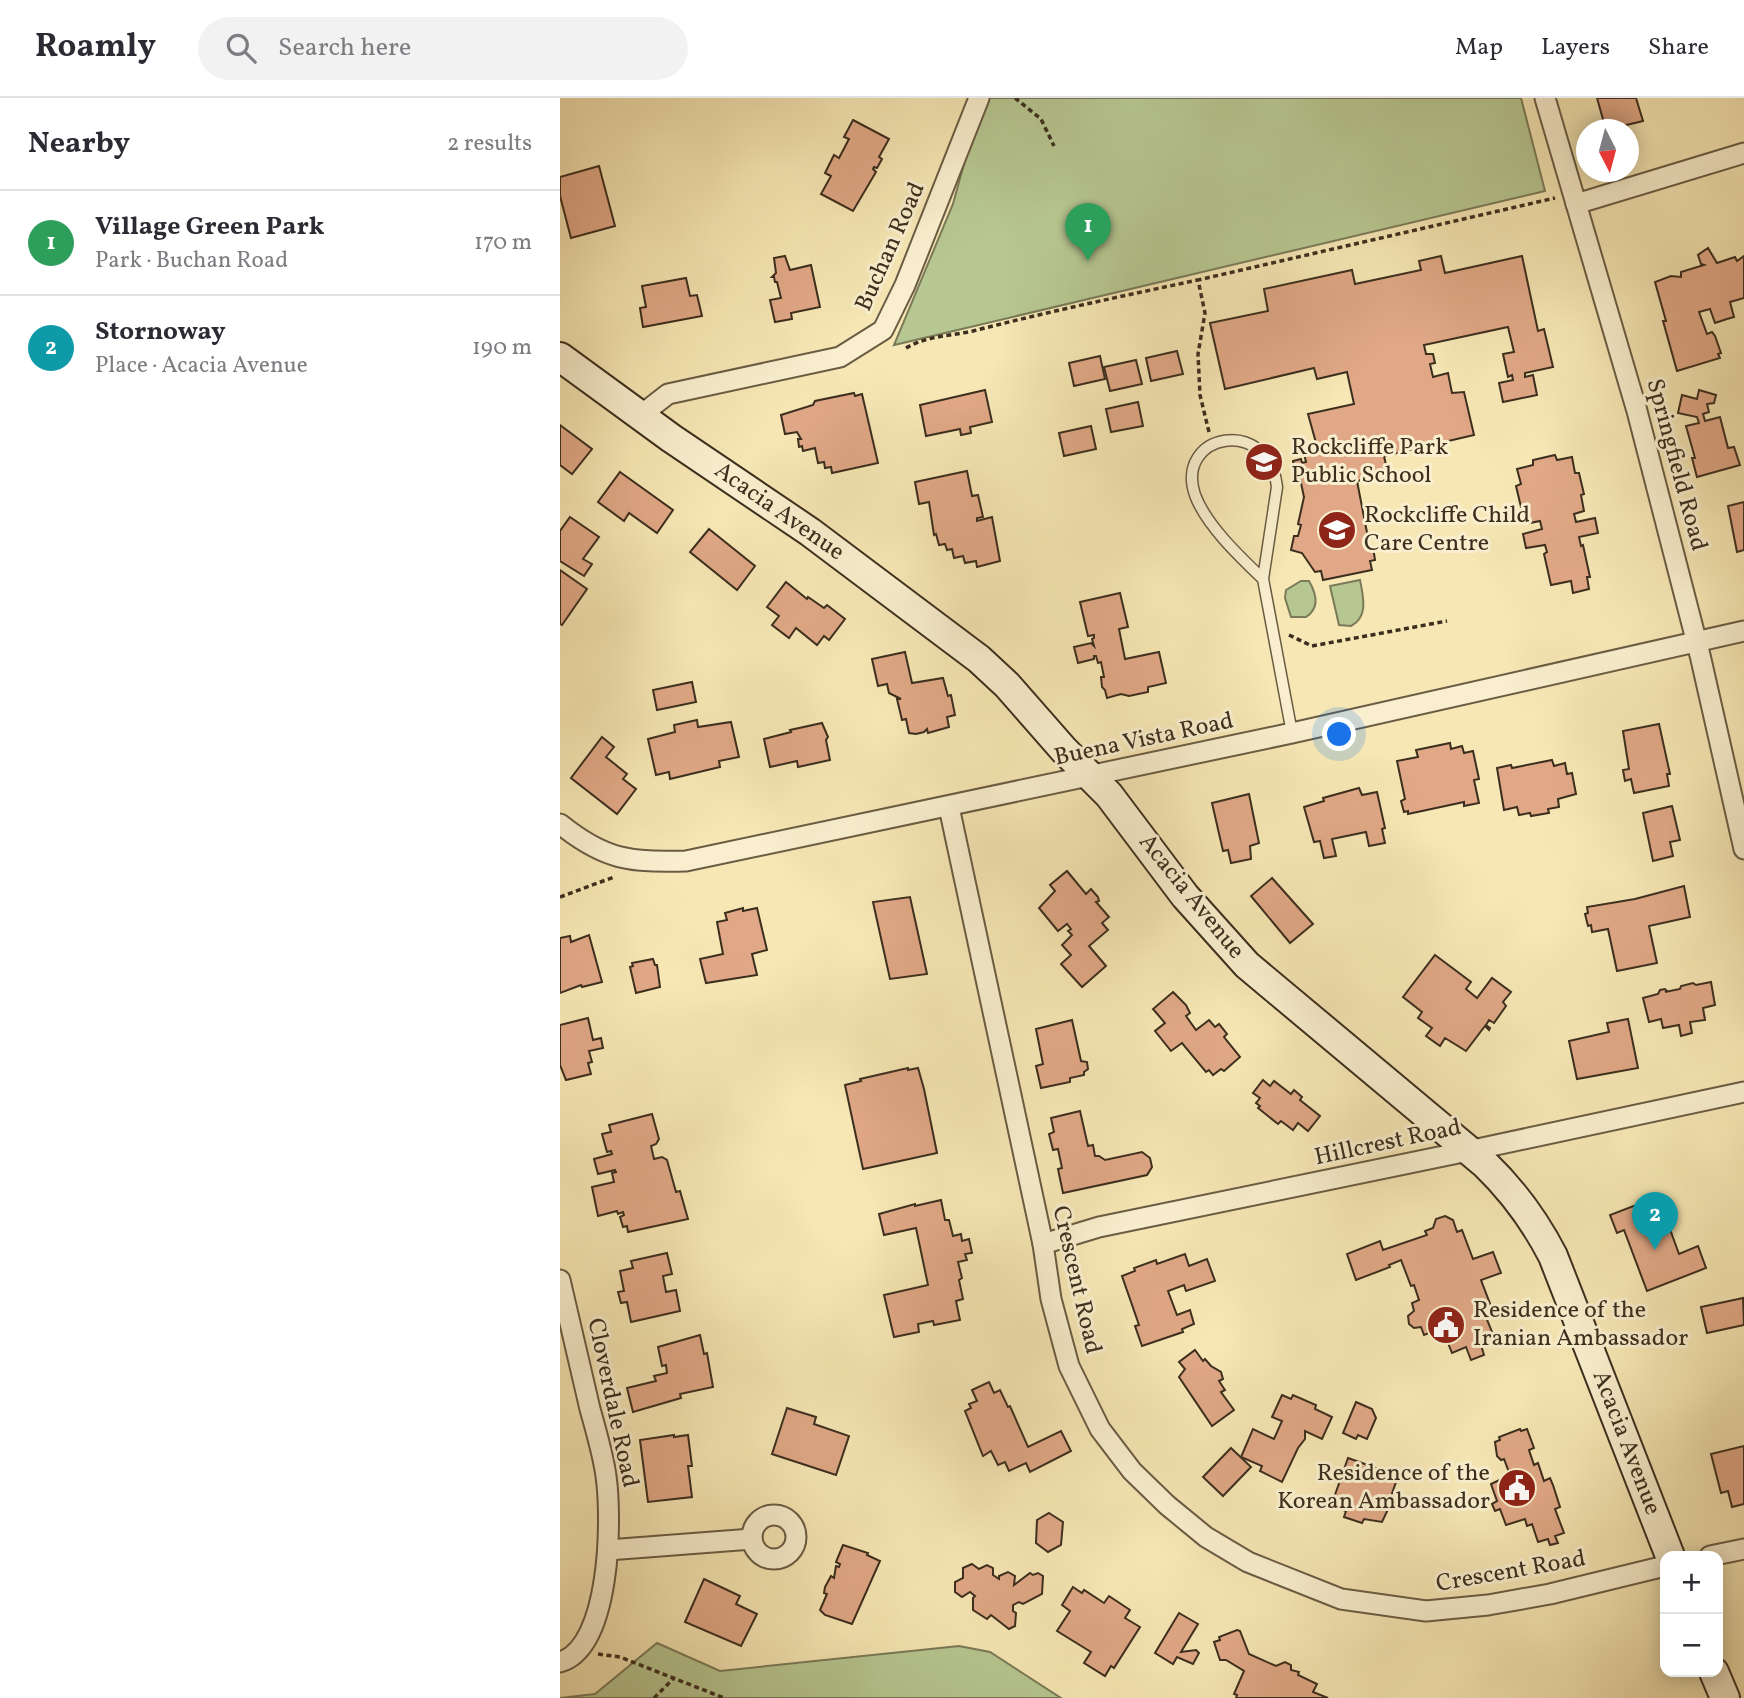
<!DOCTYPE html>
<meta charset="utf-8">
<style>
:root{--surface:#fff;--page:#f2f2f3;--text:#2b2b33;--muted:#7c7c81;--line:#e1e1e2;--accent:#1a73e8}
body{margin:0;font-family:Vollkorn,serif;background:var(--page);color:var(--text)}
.controls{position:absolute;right:21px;bottom:21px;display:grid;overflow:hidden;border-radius:14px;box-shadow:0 4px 18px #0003}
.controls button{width:63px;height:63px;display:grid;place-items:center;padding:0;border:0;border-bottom:2px solid var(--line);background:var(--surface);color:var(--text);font:35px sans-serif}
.compass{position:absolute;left:1016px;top:21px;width:63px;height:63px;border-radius:50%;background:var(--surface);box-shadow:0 4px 18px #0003;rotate:174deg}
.you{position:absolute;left:780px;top:637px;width:24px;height:24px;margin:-18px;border:5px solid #fff;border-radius:50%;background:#1a73e8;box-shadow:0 0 0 10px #1a73e833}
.badge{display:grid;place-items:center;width:46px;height:46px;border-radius:50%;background:var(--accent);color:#fff;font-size:23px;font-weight:700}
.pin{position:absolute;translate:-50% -58px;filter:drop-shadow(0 2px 4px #0008)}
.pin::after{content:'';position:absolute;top:37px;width:24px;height:21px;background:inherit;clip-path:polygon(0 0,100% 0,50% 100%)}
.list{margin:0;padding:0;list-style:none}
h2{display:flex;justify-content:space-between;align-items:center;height:91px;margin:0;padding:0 28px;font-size:30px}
h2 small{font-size:23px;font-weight:400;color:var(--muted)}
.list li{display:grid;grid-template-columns:46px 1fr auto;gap:21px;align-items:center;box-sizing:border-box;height:105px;padding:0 28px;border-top:2px solid var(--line)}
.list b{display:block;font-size:26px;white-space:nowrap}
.list p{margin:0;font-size:23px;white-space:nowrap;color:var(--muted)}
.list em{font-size:23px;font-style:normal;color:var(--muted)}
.icon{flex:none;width:38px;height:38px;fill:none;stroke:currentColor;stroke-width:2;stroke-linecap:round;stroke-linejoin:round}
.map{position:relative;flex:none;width:1184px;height:1600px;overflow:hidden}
header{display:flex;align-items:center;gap:42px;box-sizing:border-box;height:98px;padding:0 35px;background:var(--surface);border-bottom:2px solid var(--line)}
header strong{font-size:33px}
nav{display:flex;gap:38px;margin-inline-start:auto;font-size:24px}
.search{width:490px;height:63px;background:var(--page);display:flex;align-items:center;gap:18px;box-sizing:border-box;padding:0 24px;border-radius:38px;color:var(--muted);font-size:26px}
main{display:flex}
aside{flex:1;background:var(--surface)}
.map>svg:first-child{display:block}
.green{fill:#b7c791;stroke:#7a7a58;stroke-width:2}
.building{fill:#e0a886;stroke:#3c2e1e;stroke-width:2}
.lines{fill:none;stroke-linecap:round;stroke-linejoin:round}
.lane-casing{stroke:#6a5c44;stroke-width:13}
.street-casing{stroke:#6a5c44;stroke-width:23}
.secondary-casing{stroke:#3c2e1e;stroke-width:32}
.path{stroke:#3c2e1e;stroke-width:3.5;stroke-dasharray:5 3.5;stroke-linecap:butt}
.lane{stroke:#f9efce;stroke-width:10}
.street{stroke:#f9efce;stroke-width:19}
.secondary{stroke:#f9efce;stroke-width:28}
.labels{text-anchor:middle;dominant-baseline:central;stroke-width:6;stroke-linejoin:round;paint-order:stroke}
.street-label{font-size:24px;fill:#3c2e1e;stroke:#f9efce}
.poi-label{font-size:24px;fill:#3c2e1e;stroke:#f9efce;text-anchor:start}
</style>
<header>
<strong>Roamly</strong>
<div class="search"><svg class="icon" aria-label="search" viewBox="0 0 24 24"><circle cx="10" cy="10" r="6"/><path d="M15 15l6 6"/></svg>Search here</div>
<nav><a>Map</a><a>Layers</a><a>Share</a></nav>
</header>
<main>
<aside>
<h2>Nearby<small>2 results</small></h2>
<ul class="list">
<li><span class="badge" style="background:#2e9e5b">1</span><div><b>Village Green Park</b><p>Park · Buchan Road</p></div><em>170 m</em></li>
<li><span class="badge" style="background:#0f9aa8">2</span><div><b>Stornoway</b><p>Place · Acacia Avenue</p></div><em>190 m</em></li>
</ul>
</aside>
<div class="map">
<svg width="1184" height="1600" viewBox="0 0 1184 1600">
<rect width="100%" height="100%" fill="#f6e7b4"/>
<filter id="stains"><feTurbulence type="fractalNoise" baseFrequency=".00286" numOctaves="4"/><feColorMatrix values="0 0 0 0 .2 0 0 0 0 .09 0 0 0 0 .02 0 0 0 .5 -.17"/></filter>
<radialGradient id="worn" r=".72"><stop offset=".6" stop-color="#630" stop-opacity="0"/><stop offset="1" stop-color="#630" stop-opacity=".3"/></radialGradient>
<!-- green -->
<g class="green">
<path d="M422,0H961L985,93L334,247L393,106Z"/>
<path d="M800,482C803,498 809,519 791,528L779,527L770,488Z"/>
<path d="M741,483H749C756,495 760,510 746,519H731L725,500L726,492Z"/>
<path d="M97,1545L160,1573L399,1548L430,1554L501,1600H0L35,1596Z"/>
</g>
<!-- building -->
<g class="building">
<path d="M1037,0H1076L1083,23L1046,32Z"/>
<path d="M293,22L329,41L319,59L322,61L317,70L314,69L313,71L316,74L293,113L261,96L271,78L265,75L274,57L279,60L289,41L284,39Z"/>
<path d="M39,68L55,128L11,140L0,98V79Z"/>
<path d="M1148,150L1157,165L1175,159L1177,163L1184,158V200L1170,204L1174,219L1167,221L1155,225L1150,211L1139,214L1147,236L1152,234L1155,238L1161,255L1158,256L1160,260L1117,273L1103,223H1106L1095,184L1111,178L1121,179V174L1144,167L1141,166L1138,157Z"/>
<path d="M225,158L230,172L251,167L260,209L231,215L232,221L215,224L210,202L221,200L217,184H215L214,179H212L216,175L214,160Z"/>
<path d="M881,158L885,175L962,158L978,233L984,231L993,269L965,275V279L973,277L977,297L943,304L939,285L953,282L952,277L948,279L943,256L954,254L948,229L864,247L866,256H873L875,265L870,266L873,279L888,275L892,295L904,294L914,337L824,358L828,376L797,383L810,450L813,449L815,462L810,463L812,472L763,482L761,473L755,474L742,455L731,452L734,438H738L741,427L738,426L744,399L739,376L735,377L733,363L741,361L742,365L746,364L744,355L758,352L748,316L794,306L787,274L757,281L754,270L665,291L650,225L708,213L704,191L792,172L795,186L861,172L859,163Z"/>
<path d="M126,180L130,198L137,197L142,218L83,229L80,210L86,209L82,188Z"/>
<path d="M617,253L623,276L591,283L586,260Z"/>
<path d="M540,258L545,281L514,288L509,265Z"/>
<path d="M576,262L582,286L550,293L544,269Z"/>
<path d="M425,292L432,324L410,329L411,335L401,337L400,331L366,338L360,307Z"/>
<path d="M1139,292L1156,297L1154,305L1147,306L1149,314L1143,316L1145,323L1160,319L1168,350L1174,349L1180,367L1137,379L1132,360H1135L1126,328L1139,325L1137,319L1118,315L1122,297L1137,301Z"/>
<path d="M294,295L295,298L302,296L318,365L272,375L271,369L265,370L264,364L258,365L255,350L243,353L242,348L239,349L238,341H241L237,334L225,336L221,317L253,307L255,303Z"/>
<path d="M578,304L583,328L551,334L546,311Z"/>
<path d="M0,327L32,351L12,376L0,367Z"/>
<path d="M531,328L536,351L504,358L499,335Z"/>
<path d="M995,357L997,362L1012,359L1015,375H1019L1024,396L1021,397L1024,413L1014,416L1016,424L1035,420L1038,435L1019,439L1021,448L1023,447L1030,479H1027L1029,491L1013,495L1011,483L991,487L984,456L987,454L985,447L966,450L963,436L982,431L980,423L970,425L966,409H961L956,388L961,386L957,371L973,367V362Z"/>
<path d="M407,373L412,398L418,397L423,419L417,420V423L432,419L440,463L417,469L416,463L405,465L403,458L394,460L392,451L387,452L385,446L379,447L376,436L374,437L369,404L359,406L355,384Z"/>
<path d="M60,374L113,412L97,435L69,415L64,423L38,404Z"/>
<path d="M1184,404V452L1177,454L1168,408Z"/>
<path d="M10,419L39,439L23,461L32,466L24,478L0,463V433Z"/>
<path d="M149,431L195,468L177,492L130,454Z"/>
<path d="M0,472L27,491L2,527L0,526Z"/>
<path d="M226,484L247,501L248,499L264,510L267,507L285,521L269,542L264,538L257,547L236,530L229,540L212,527L219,518L207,509Z"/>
<path d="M560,495L568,529L559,531L565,561L599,554L606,585L588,589V594L569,598L561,596L547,600L545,592L542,589L541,579H544L541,564L538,565L536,558H534V561L518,565L514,549L531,545L534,548L532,541L534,540V537L528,538L520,504Z"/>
<path d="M345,554L352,585L383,580L388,598L391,597L395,617L387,619L389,629L368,635L367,631L364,634L356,636L349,635L346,621L342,622L337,601H341L329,595L327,586L318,588L312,561Z"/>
<path d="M132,584L136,604L97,612L93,592Z"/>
<path d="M137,622L138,629L171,624L179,659L159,663L160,669L110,681L109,674L96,677L88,641L115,634L114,627Z"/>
<path d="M262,625L268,639L266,642L270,662L238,669L237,663L210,669L204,641L231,634L230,632Z"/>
<path d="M1099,626L1110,676H1107L1109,688L1074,695L1071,681L1065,683L1063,672L1069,671L1063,633Z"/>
<path d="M42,639L54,649L46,659L67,676L63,681L76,691L57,716L11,680Z"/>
<path d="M890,645L891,651L902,648L904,655L913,653L919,681L914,682L919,705L904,708V704L848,716V713L844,714L841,703L845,701L837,663L858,659L856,652Z"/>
<path d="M992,662L994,668L1005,665L1007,676L1012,675L1016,696L998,701L999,709L988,711L989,715L971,718L970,715L959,717L957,709L944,712L937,670L951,667L952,670Z"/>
<path d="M799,690L802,697L817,694L825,730L822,731L825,745L809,748L806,734L772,741L776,758L764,760L760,743L754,744L744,709L764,703L763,700Z"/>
<path d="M689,696L699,745L690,748L691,761L671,765L668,752L663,753L652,705Z"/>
<path d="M1112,708L1120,742L1110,744L1113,758L1093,763L1083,715Z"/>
<path d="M507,773L526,796L531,791L538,799L539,803L536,804L549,819L542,825L548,832L529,848L546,868L522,889L501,866L511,857L502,847L512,837L508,833L511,831L507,826L498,833L479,810L495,793L490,787Z"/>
<path d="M712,780L753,826L730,845L691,798Z"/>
<path d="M1124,788L1130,819L1089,828L1097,865L1057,873L1048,831L1032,834L1031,827L1028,828L1025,816L1028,815L1027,809L1075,801Z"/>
<path d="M350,799L367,876L330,881L313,804Z"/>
<path d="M183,810V813L197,810L207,852L192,856L197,877L146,885L140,861L163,856L157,824L167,822L165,815Z"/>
<path d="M29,837L42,884L22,889L21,887L0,895V840L10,838L11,844Z"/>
<path d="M875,857L911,884L906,891L917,900L932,880L951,894L943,904L946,908L934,925L929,922L926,927L930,930L929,932L925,928L906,953L885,940L880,948L866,938L872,930L858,920L862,914L843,899Z"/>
<path d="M93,861L95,867H97L100,889L76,895L70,869L73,868L72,865Z"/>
<path d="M1151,884L1155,907L1143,910L1145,922L1130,924L1132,935L1121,938L1119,927L1103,930L1101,921L1089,924L1083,900L1098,896L1100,892L1105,891L1107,893L1105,894L1120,891L1121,888L1133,885L1136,887Z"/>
<path d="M613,894L626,907L630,915L626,918L636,932L649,922L655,929L659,926L667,936L664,939L680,959L664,973L661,971L653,977L649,972L646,974L622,945L611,953L595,933L605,925L593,911Z"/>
<path d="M28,920L33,942L41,940L43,950L29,953L32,964L28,965L31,976L6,982L0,967V927Z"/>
<path d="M1068,921L1078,970L1017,981L1009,943L1049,934L1047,925Z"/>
<path d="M512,922L521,963L527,964L528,971L524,974V977L510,980V984L481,990L476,968L483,966L476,931Z"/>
<path d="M348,970V972L358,970L364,991L377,1055L303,1071L285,987L301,983L300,981Z"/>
<path d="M703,982L710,988L714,983L731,996L734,992L742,999L740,1002L760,1018L748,1033L738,1025L733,1032L721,1023L718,1026L698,1010L700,1008L696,1005L700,1000L693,995Z"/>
<path d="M520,1013L528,1048L533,1047L535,1058H539L545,1062L582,1054L590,1060L592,1069L587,1077L503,1095L498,1071L502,1070L498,1051L493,1052L489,1036L494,1034L491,1020Z"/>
<path d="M92,1016L99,1041L96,1046L91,1048L94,1061L102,1059L107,1062L116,1094L120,1093L128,1121L68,1134L67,1128L63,1129L60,1119L64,1117L63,1114L58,1116L57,1113L38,1118L32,1089L54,1084L52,1075L56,1074L55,1072L38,1076L34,1061L52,1056L51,1053L47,1054L42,1036L51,1034L49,1027Z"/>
<path d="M381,1102L385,1122H389L393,1138L401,1136L402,1143L409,1141L412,1155L405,1156L407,1162L398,1164L402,1180L399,1182L403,1201L396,1203L400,1222L374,1227L373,1223L358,1226L359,1234L334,1239L324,1197L368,1187L356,1130L324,1137L319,1116L355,1106V1108Z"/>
<path d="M1084,1104L1089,1117L1103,1112L1119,1156L1138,1148L1146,1170L1087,1193L1064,1132L1057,1135L1050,1117Z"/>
<path d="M885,1118L893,1122L897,1134L902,1132L913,1161L933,1154L941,1175L921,1182L932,1211L924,1214L934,1239L920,1244L924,1257L911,1262L906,1249L892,1255L882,1230L864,1237L861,1229L854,1230L849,1226L848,1218L854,1213L852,1205L859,1202L854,1187L851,1188L841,1162L829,1167L830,1169L796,1182L787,1156L820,1143L823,1152L867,1137L865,1133L873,1130L876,1121Z"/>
<path d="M107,1155L112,1176L103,1178L106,1194L116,1192L120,1213L71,1224L67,1204L61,1205L58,1194L64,1193L60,1173L73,1170L71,1163Z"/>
<path d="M625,1156L629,1168L647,1161L655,1183L626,1193L624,1187L608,1193L617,1217L630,1212L634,1226L622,1231L623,1234L582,1248L575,1228L579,1227L562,1178L575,1173L574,1170L596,1162L597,1166Z"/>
<path d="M1183,1200L1184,1227L1147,1235L1141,1209Z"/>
<path d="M140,1237L144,1256L147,1255L153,1289L120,1296L121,1300L73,1314L67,1290L96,1283L94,1278L107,1275L106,1267L102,1268L98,1249Z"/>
<path d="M635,1252L643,1263L645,1261L651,1268L661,1274L663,1281L659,1283L665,1292L661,1294L674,1312L652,1328L619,1279L625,1271L619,1264Z"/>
<path d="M429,1284L434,1295L440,1292L448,1309L450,1308L468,1349L501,1333L511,1353L470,1374L466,1365L449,1373L445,1364L438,1367L431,1353L423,1358L405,1313L411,1310L409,1306L417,1303L412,1292Z"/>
<path d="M722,1297L731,1301L733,1297L756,1307L755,1311L772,1319L762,1341L745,1333V1341L738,1350L722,1384L700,1373L702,1368L681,1359L693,1331L714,1341L722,1323L712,1319Z"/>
<path d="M796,1304L812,1311L816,1320L807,1341L798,1337L796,1341L783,1335Z"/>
<path d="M227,1310L256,1319L254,1326L289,1338L276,1377L212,1356Z"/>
<path d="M960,1331L961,1333L967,1331L974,1350L969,1352L974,1367L978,1365L984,1383L990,1380L993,1387L1000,1409L995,1411L1004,1435L995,1438L998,1445L990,1447L988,1441L978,1444L972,1426L967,1428L965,1421L946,1427L940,1411L935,1413L932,1406L937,1403L931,1386L950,1377L944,1361L941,1362L937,1358L935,1344L940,1342L939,1339Z"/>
<path d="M114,1337V1339L128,1337L132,1368H128L132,1399L88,1404L80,1342Z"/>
<path d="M1184,1348V1406L1172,1409L1168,1393L1161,1395L1151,1356Z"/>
<path d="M671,1350L691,1369L663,1398L643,1379Z"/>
<path d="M788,1360L819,1371L816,1377L836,1384L829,1404L831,1405L822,1424L804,1421L802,1425L784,1419L786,1413L771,1408Z"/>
<path d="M489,1415L503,1424L501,1447L488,1454L476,1445L477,1422Z"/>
<path d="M283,1447L308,1455L307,1457L320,1463L292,1526L265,1517L260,1512L267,1496L264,1495L265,1489L271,1478L274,1480L276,1468L279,1469L280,1466L276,1464Z"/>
<path d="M412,1466L419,1471L427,1467L433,1470V1477L439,1481V1478L448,1474L455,1478L454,1487L470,1475L473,1477L478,1475L483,1478L482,1496L463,1506L459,1504L453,1507V1513L456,1515L455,1528L449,1531L431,1517L427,1521L413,1512V1500L415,1498L410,1494L402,1499L395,1494V1484L403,1480V1470Z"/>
<path d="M144,1481L180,1498L176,1506L197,1516L181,1548L125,1524Z"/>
<path d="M513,1489L522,1495L524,1492L544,1505L549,1498L570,1512L565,1520L580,1529L554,1570L551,1568L545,1578L524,1565L531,1554L497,1533L510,1513L502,1507Z"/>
<path d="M619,1515L638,1526L621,1554L636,1552L639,1555L633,1566L617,1559L613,1566L595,1555Z"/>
<path d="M677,1532L680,1533L689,1556L716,1568L725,1564L731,1567V1572L739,1574L738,1577L757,1586L753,1594L768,1600H676L677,1597L674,1596L684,1573L666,1562H660L654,1544L660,1542L659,1539Z"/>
</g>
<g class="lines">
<defs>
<path id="lane" d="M703,481C680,459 646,427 635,397C614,335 709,317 717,389L703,481L732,635"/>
<g id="street">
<path d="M985,0L1077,313L1140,557L1184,751"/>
<path d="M1016,106L1184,55"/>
<path d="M81,317L108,296L280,259L323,232L345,187L419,0"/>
<path d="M389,709L483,1146L491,1201L509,1268L540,1331L572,1373L607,1407L646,1439L688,1464L781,1501L866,1513L928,1507L990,1496L1105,1468"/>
<path d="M0,726C46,763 70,764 126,763L732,635L1184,533"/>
<path d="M483,1146L539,1129L908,1053L1184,994"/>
<path d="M0,1182C10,1225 20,1268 30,1311C36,1333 43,1356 46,1378C52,1421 51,1549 0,1564"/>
<circle cx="214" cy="1439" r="22"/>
<path d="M48,1452L192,1441"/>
<path d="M1150,1458L1184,1451"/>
</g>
<g id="secondary">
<path d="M0,259L111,340L250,434L419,561L447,587L504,652L549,697L625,798L687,867L925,1066C954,1094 975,1123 993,1158L1110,1458"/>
<path d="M1154,1574L1165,1600"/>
</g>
</defs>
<!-- lane casing -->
<use href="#lane" class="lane-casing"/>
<!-- street casing -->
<use href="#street" class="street-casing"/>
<!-- secondary casing -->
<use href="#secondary" class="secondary-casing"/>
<!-- path -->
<g class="path">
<path d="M455,0L481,21L494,48"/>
<path d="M346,250C366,238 390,238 413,233C487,214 562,198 638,182"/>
<path d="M649,334L640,297L638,256L645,215L638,182L995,100"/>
<path d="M729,537L752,548L887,523"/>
<path d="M0,799L54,779"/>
<path d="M38,1556L60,1559L164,1600"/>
<path d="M94,1600L114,1580"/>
</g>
<!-- lane -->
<use href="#lane" class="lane"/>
<!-- street -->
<use href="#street" class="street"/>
<!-- secondary -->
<use href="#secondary" class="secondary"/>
</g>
<!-- icons -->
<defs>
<symbol id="school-disc" viewBox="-11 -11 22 22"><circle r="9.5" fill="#8f2418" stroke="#f9efce"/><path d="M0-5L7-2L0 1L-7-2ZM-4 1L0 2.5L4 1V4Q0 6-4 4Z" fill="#fff"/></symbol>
<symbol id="civic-disc" viewBox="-11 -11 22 22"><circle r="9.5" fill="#8f2418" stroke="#f9efce"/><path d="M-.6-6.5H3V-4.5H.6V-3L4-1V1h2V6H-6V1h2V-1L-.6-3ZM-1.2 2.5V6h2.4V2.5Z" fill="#fff"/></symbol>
</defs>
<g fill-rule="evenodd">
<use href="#school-disc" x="682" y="342" width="44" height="44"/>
<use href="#school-disc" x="755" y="410" width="44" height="44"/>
<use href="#civic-disc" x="864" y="1205" width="44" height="44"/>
<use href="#civic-disc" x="935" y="1368" width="44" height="44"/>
</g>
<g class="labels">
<!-- street labels -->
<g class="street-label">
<text transform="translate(331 149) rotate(-66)">Buchan Road</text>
<text transform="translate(1116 367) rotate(75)">Springfield Road</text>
<text transform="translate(219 414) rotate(35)">Acacia Avenue</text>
<text transform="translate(584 642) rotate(-12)">Buena Vista Road</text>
<text transform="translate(631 799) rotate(51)">Acacia Avenue</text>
<text transform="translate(828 1045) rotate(-12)">Hillcrest Road</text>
<text transform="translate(516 1182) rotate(77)">Crescent Road</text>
<text transform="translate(52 1305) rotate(78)">Cloverdale Road</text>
<text transform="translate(1066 1345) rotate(69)">Acacia Avenue</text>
<text transform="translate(951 1474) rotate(-10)">Crescent Road</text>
</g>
<!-- poi labels -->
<g class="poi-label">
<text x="731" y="350">Rockcliffe Park<tspan x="731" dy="28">Public School</tspan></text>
<text x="804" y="418">Rockcliffe Child<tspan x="804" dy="28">Care Centre</tspan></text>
<text x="913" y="1213">Residence of the<tspan x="913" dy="28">Iranian Ambassador</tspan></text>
<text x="930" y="1376" text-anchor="end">Residence of the<tspan x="930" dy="28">Korean Ambassador</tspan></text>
</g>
</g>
<rect width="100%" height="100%" filter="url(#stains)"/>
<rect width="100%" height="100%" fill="url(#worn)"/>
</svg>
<div class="controls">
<button>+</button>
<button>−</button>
</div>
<svg class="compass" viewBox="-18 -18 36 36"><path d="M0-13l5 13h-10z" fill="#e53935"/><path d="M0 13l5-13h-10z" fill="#7c7c81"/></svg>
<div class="you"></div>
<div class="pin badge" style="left:528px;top:163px;background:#2e9e5b">1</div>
<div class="pin badge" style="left:1095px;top:1152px;background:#0f9aa8">2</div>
</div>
</main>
